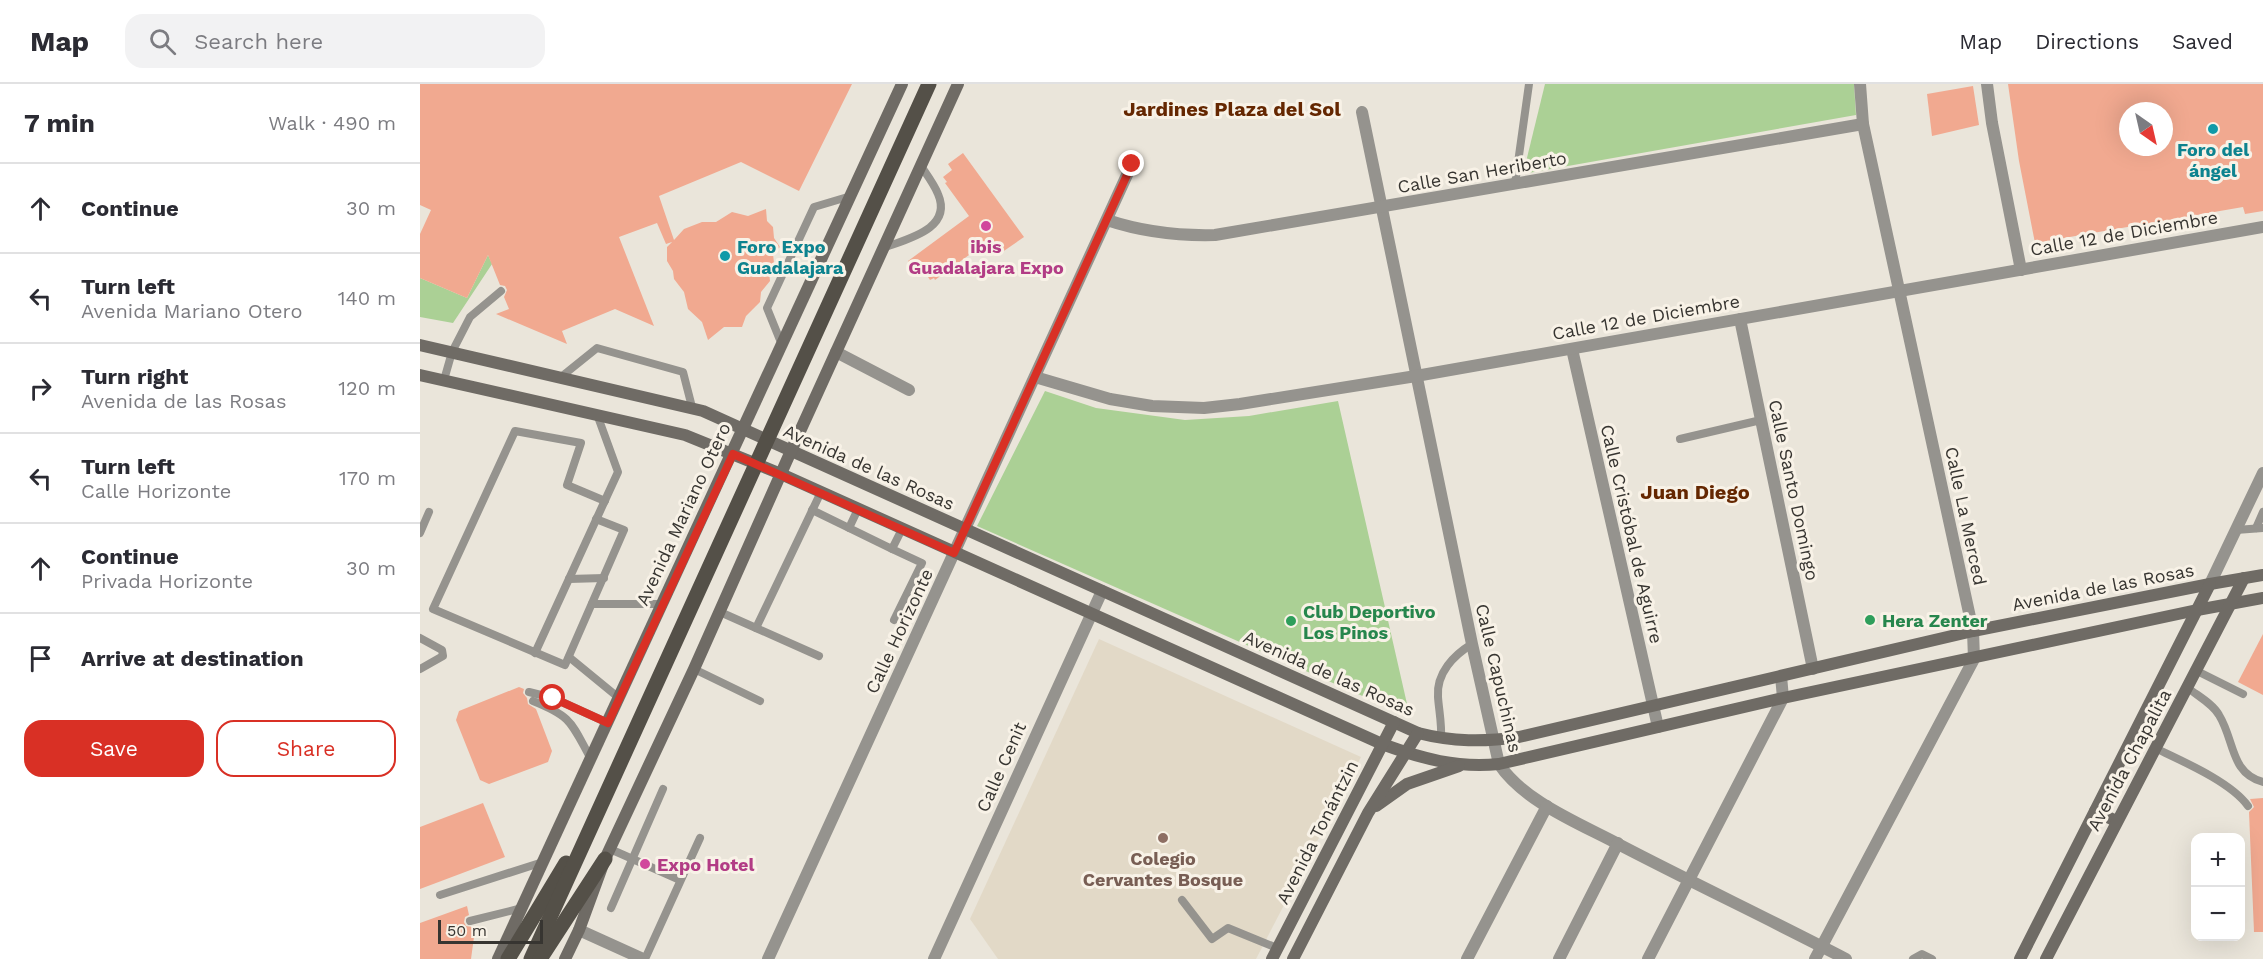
<!DOCTYPE html>
<meta charset="utf-8">
<style>
:root{--surface:#fff;--page:#f2f2f3;--text:#2b2b33;--muted:#7c7c81;--line:#e1e1e2;--accent:#d93025}
body{margin:0;font-family:"Work Sans",sans-serif;background:var(--page);color:var(--text)}
.controls{position:absolute;right:18px;bottom:18px;display:grid;overflow:hidden;border-radius:12px;box-shadow:0 6px 24px #0002}
.controls button{width:54px;height:54px;display:grid;place-items:center;padding:0;border:0;border-bottom:2px solid var(--line);background:var(--surface);color:var(--text);font:30px sans-serif}
.compass{position:absolute;left:1699px;top:18px;width:54px;height:54px;border-radius:50%;background:var(--surface);box-shadow:0 6px 24px #0002;rotate:146deg}
.scale{position:absolute;left:18px;bottom:15px;width:105px;box-sizing:border-box;padding-left:6px;border:3px solid #373531;border-top:0;font-size:16px;line-height:21px;white-space:nowrap;color:#373531;-webkit-text-stroke:4px #f8f2e7;paint-order:stroke}
.stop{position:absolute;width:18px;height:18px;margin:-14px;border:4px solid #d93025;border-radius:50%;background:#fff}
.stop.end{background:#d93025;border-color:#fff;box-shadow:0 2px 6px #0008}
.list{margin:0;padding:0;list-style:none}
h2{display:flex;justify-content:space-between;align-items:center;height:78px;margin:0;padding:0 24px;font-size:26px}
h2 small{font-size:20px;font-weight:400;color:var(--muted)}
.list li{display:grid;grid-template-columns:39px 1fr auto;gap:18px;align-items:center;box-sizing:border-box;height:90px;padding:0 24px;border-top:2px solid var(--line)}
.list b{display:block;font-size:22px;white-space:nowrap}
.list p{margin:0;font-size:20px;white-space:nowrap;color:var(--muted)}
.list em{font-size:20px;font-style:normal;color:var(--muted)}
.actions{display:flex;gap:12px;padding:18px 24px}
.actions a{flex:1;padding:14px 0;border:2px solid var(--accent);border-radius:18px;text-align:center;font-size:21px;color:var(--accent)}
.actions .main{background:var(--accent);color:#fff}
.icon{flex:none;width:33px;height:33px;fill:none;stroke:currentColor;stroke-width:2;stroke-linecap:round;stroke-linejoin:round}
.map{position:relative;flex:none;width:1843px;height:875px;overflow:hidden}
header{display:flex;align-items:center;gap:36px;box-sizing:border-box;height:84px;padding:0 30px;background:var(--surface);border-bottom:2px solid var(--line)}
header strong{font-size:28px}
nav{display:flex;gap:33px;margin-inline-start:auto;font-size:21px}
.search{width:420px;height:54px;background:var(--page);display:flex;align-items:center;gap:15px;box-sizing:border-box;padding:0 21px;border-radius:18px;color:var(--muted);font-size:22px}
main{display:flex}
aside{flex:1;background:var(--surface)}
.map>svg:first-child{display:block}
.built{fill:#e2d9c7}
.green{fill:#abd095}
.building{fill:#f1a990;fill-rule:evenodd}
.lines{fill:none;stroke-linecap:round;stroke-linejoin:round}
.lane{stroke:#95938e;stroke-width:8}
.street{stroke:#95938e;stroke-width:12}
.secondary{stroke:#6f6b65;stroke-width:12}
.primary{stroke:#545048;stroke-width:15}
.route{stroke:#d93025;stroke-width:8}
.culture-dot{fill:#0f9aa8;stroke:#f8f2e7;stroke-width:2}
.hotel-dot{fill:#d1479c;stroke:#f8f2e7;stroke-width:2}
.leisure-dot{fill:#2e9e5b;stroke:#f8f2e7;stroke-width:2}
.education-dot{fill:#8d6e63;stroke:#f8f2e7;stroke-width:2}
.labels{text-anchor:middle;dominant-baseline:central;stroke-width:6;stroke-linejoin:round;paint-order:stroke}
.culture-label{font-size:18px;font-weight:bold;fill:#0d838f;stroke:#f8f2e7}
.street-label{font-size:18px;fill:#373531;stroke:#f8f2e7}
.hotel-label{font-size:18px;font-weight:bold;fill:#b23c85;stroke:#f8f2e7}
.leisure-label{font-size:18px;font-weight:bold;fill:#27864d;stroke:#f8f2e7;text-anchor:start}
.education-label{font-size:18px;font-weight:bold;fill:#785e54;stroke:#f8f2e7}
.neighbourhood-label{font-size:20px;font-weight:bold;fill:#652701;stroke:#f8f2e7}
</style>
<header>
<strong>Map</strong>
<div class="search"><svg class="icon" aria-label="search" viewBox="0 0 24 24"><circle cx="10" cy="10" r="6"/><path d="M15 15l6 6"/></svg>Search here</div>
<nav><a>Map</a><a>Directions</a><a>Saved</a></nav>
</header>
<main>
<aside>
<h2>7 min<small>Walk · 490 m</small></h2>
<ul class="list">
<li><svg class="icon" aria-label="ahead" viewBox="0 0 24 24"><path d="M12 20V5M6 11l6-6 6 6"/></svg><div><b>Continue</b></div><em>30 m</em></li>
<li><svg class="icon" aria-label="left" viewBox="0 0 24 24"><path d="M17 20v-9H6M10 6l-5 5 5 5"/></svg><div><b>Turn left</b><p>Avenida Mariano Otero</p></div><em>140 m</em></li>
<li><svg class="icon" aria-label="right" viewBox="0 0 24 24"><path d="M7 20v-9h11M14 6l5 5-5 5"/></svg><div><b>Turn right</b><p>Avenida de las Rosas</p></div><em>120 m</em></li>
<li><svg class="icon" aria-label="left" viewBox="0 0 24 24"><path d="M17 20v-9H6M10 6l-5 5 5 5"/></svg><div><b>Turn left</b><p>Calle Horizonte</p></div><em>170 m</em></li>
<li><svg class="icon" aria-label="ahead" viewBox="0 0 24 24"><path d="M12 20V5M6 11l6-6 6 6"/></svg><div><b>Continue</b><p>Privada Horizonte</p></div><em>30 m</em></li>
<li><svg class="icon" aria-label="arrive" viewBox="0 0 24 24"><path d="M6 21V4h12l-3 4 3 4H6"/></svg><div><b>Arrive at destination</b></div></li>
</ul>
<div class="actions"><a class="main">Save</a><a>Share</a></div>
</aside>
<div class="map">
<svg width="1843" height="875" viewBox="0 0 1843 875">
<rect width="100%" height="100%" fill="#eae5da"/>
<!-- built -->
<path class="built" d="M679,555L941,673L836,875H578L550,835Z"/>
<!-- green -->
<g class="green">
<path d="M1125,0H1434L1436,31L1103,90Z"/>
<path d="M68,171L72,180L33,239L0,233V194L47,214Z"/>
<path d="M625,307L676,324L765,336L829,332L918,317L990,633L557,442Z"/>
</g>
<!-- building -->
<g class="building">
<path d="M0,0H432L379,107L321,78L239,112L254,156L264,145L282,138H296L312,128L328,132L346,125L347,137L353,143L354,154L360,163L353,170L354,179L349,188L350,197L341,208L340,218L326,232L322,243H304L288,256L282,238L268,225L264,208L254,195L253,187L247,177V163L252,158L246,160L237,139L199,153L234,242L195,225L142,247L147,260L76,230L89,225L84,213L87,206L85,202L80,201L68,171L47,214L0,194V150L11,126L0,121Z"/>
<path d="M1588,0H1843V127L1825,130L1823,123L1615,159L1599,77ZM1708,27H1744V63H1708Z"/>
<path d="M1553,2L1559,41L1512,52L1507,10Z"/>
<path d="M543,69L604,153L578,171L568,157L515,196L514,194L510,196L504,187L498,192L488,177L549,132L525,99L527,98L523,93L532,86L528,80Z"/>
<path d="M1843,550V611L1818,598Z"/>
<path d="M99,603L104,605L103,609L107,614L108,620L116,625L132,667L128,678L69,700L60,696L36,636L39,627Z"/>
<path d="M1843,714V848H1834L1829,728L1834,723L1830,715Z"/>
<path d="M63,719L85,773L0,805V743Z"/>
<path d="M47,822L49,831L45,833L44,838L46,842L52,843L54,853L51,875H0V839Z"/>
</g>
<g class="lines">
<!-- lane -->
<g class="lane">
<path d="M1095,100L1109,0"/>
<path d="M463,164C487,155 533,145 518,110C514,100 507,91 501,82"/>
<path d="M362,261L347,224L394,123L431,112"/>
<path d="M141,293L177,264L263,288L272,323"/>
<path d="M24,296L32,268L50,233L81,207"/>
<path d="M1260,355L1341,336"/>
<path d="M392,426L429,444L438,425"/>
<path d="M176,435L204,446L145,581L13,525L95,347L161,359L147,401L185,417"/>
<path d="M429,444L472,465L482,445"/>
<path d="M1836,444L1843,428"/>
<path d="M1816,446L1843,444"/>
<path d="M0,449L9,428"/>
<path d="M472,465L502,479L474,536"/>
<path d="M149,495L184,494"/>
<path d="M172,520H243"/>
<path d="M300,528L336,544L401,408"/>
<path d="M336,544L399,572"/>
<path d="M0,554L22,566L23,572L0,585"/>
<path d="M115,569L198,388L178,333"/>
<path d="M149,573L199,614"/>
<path d="M274,585L340,617"/>
<path d="M1777,587L1823,610"/>
<path d="M1768,604C1778,612 1793,620 1799,631C1815,657 1810,689 1843,698"/>
<path d="M109,608L133,614L188,639"/>
<path d="M113,617C153,633 151,639 171,675"/>
<path d="M1021,655C1022,640 1019,627 1018,613C1016,589 1034,571 1052,560"/>
<path d="M1735,664C1762,677 1811,698 1828,722"/>
<path d="M190,765L260,796"/>
<path d="M20,811L123,778"/>
<path d="M762,816L792,855L808,844L857,864"/>
<path d="M191,824L243,705"/>
<path d="M50,837L102,824"/>
<path d="M225,875L280,754"/>
<path d="M1493,875L1502,870L1512,875"/>
</g>
<!-- street -->
<g class="street">
<path d="M1567,0L1572,39L1601,186"/>
<path d="M942,28L1052,560L1079,680C1104,718 1161,740 1200,761C1275,800 1351,836 1426,875"/>
<path d="M687,136C723,148 757,152 795,151L1443,40"/>
<path d="M1320,235L1393,585"/>
<path d="M1152,265L1238,643"/>
<path d="M416,268L489,306"/>
<path d="M615,293L690,315L732,322L784,324L820,320L996,292L1843,143"/>
<path d="M1790,500L1843,389"/>
<path d="M159,846L223,875"/>
<path d="M348,875L712,80"/>
<path d="M514,875L682,507"/>
<path d="M1047,875L1127,722"/>
<path d="M1139,875L1198,759"/>
<path d="M1228,875L1363,614L1361,592"/>
<path d="M1395,875L1554,575L1553,547L1443,40L1440,0"/>
</g>
<!-- secondary -->
<g class="secondary">
<path d="M0,261L283,327L998,649C1033,658 1064,658 1099,653L1553,547L1790,500L1843,491"/>
<path d="M0,291L265,351L361,390L962,660C1003,675 1036,684 1079,680L1363,614L1777,526L1843,514"/>
<path d="M956,722L987,700L1039,682"/>
<path d="M1675,727L1696,737"/>
<path d="M78,875L482,0"/>
<path d="M145,875L159,846L185,775L274,585L371,367L538,0"/>
<path d="M852,875L974,638"/>
<path d="M873,875L948,729L998,649"/>
<path d="M1600,875L1790,500"/>
<path d="M1626,875L1824,494"/>
</g>
<!-- primary -->
<g class="primary">
<path d="M88,875L146,779"/>
<path d="M111,875L509,0"/>
<path d="M120,875L185,775"/>
</g>
</g>
<g class="lines">
<!-- route -->
<path class="route" d="M133,614L188,639L313,370L534,469L712,80"/>
</g>
<!-- markers -->
<g class="culture-dot">
<circle cx="1793" cy="45" r="6"/>
<circle cx="305" cy="172" r="6"/>
</g>
<g class="hotel-dot">
<circle cx="566" cy="142" r="6"/>
<circle cx="225" cy="780" r="6"/>
</g>
<g class="leisure-dot">
<circle cx="1450" cy="536" r="6"/>
<circle cx="871" cy="537" r="6"/>
</g>
<circle class="education-dot" cx="743" cy="754" r="6"/>
<g class="labels">
<!-- culture labels -->
<g class="culture-label">
<text x="1793" y="65">Foro del<tspan x="1793" dy="21">ángel</tspan></text>
<text x="317" y="162" text-anchor="start">Foro Expo<tspan x="317" dy="21">Guadalajara</tspan></text>
</g>
<!-- street labels -->
<g class="street-label">
<text transform="translate(1062 88) rotate(-10)">Calle San Heriberto</text>
<text transform="translate(1704 149) rotate(-10)">Calle 12 de Diciembre</text>
<text transform="translate(1226 233) rotate(-10)">Calle 12 de Diciembre</text>
<text transform="translate(449 383) rotate(24)">Avenida de las Rosas</text>
<text transform="translate(1374 406) rotate(78)">Calle Santo Domingo</text>
<text transform="translate(263 430) rotate(-65)">Avenida Mariano Otero</text>
<text transform="translate(1546 432) rotate(78)">Calle La Merced</text>
<text transform="translate(1212 450) rotate(77)">Calle Cristóbal de Aguirre</text>
<text transform="translate(1683 503) rotate(-11)">Avenida de las Rosas</text>
<text transform="translate(479 547) rotate(-65)">Calle Horizonte</text>
<text transform="translate(909 589) rotate(24)">Avenida de las Rosas</text>
<text transform="translate(1079 594) rotate(77)">Calle Capuchinas</text>
<text transform="translate(1709 676) rotate(-62)">Avenida Chapalita</text>
<text transform="translate(581 683) rotate(-66)">Calle Cenit</text>
<text transform="translate(897 748) rotate(-63)">Avenida Tonántzin</text>
</g>
<!-- hotel labels -->
<g class="hotel-label">
<text x="566" y="162">ibis<tspan x="566" dy="21">Guadalajara Expo</tspan></text>
<text x="237" y="780" text-anchor="start">Expo Hotel</text>
</g>
<!-- leisure labels -->
<g class="leisure-label">
<text x="883" y="527">Club Deportivo<tspan x="883" dy="21">Los Pinos</tspan></text>
<text x="1462" y="536">Hera Zenter</text>
</g>
<!-- education labels -->
<g class="education-label">
<text x="743" y="774">Colegio<tspan x="743" dy="21">Cervantes Bosque</tspan></text>
</g>
<!-- neighbourhood labels -->
<g class="neighbourhood-label">
<text x="812" y="25">Jardines Plaza del Sol</text>
<text x="1275" y="408">Juan Diego</text>
</g>
</g>
</svg>
<div class="controls">
<button>+</button>
<button>−</button>
</div>
<svg class="compass" viewBox="-18 -18 36 36"><path d="M0-13l5 13h-10z" fill="#e53935"/><path d="M0 13l5-13h-10z" fill="#7c7c81"/></svg>
<div class="scale">50 m</div>
<div class="stop" style="left:133px;top:614px"></div>
<div class="stop end" style="left:712px;top:80px"></div>
</div>
</main>
